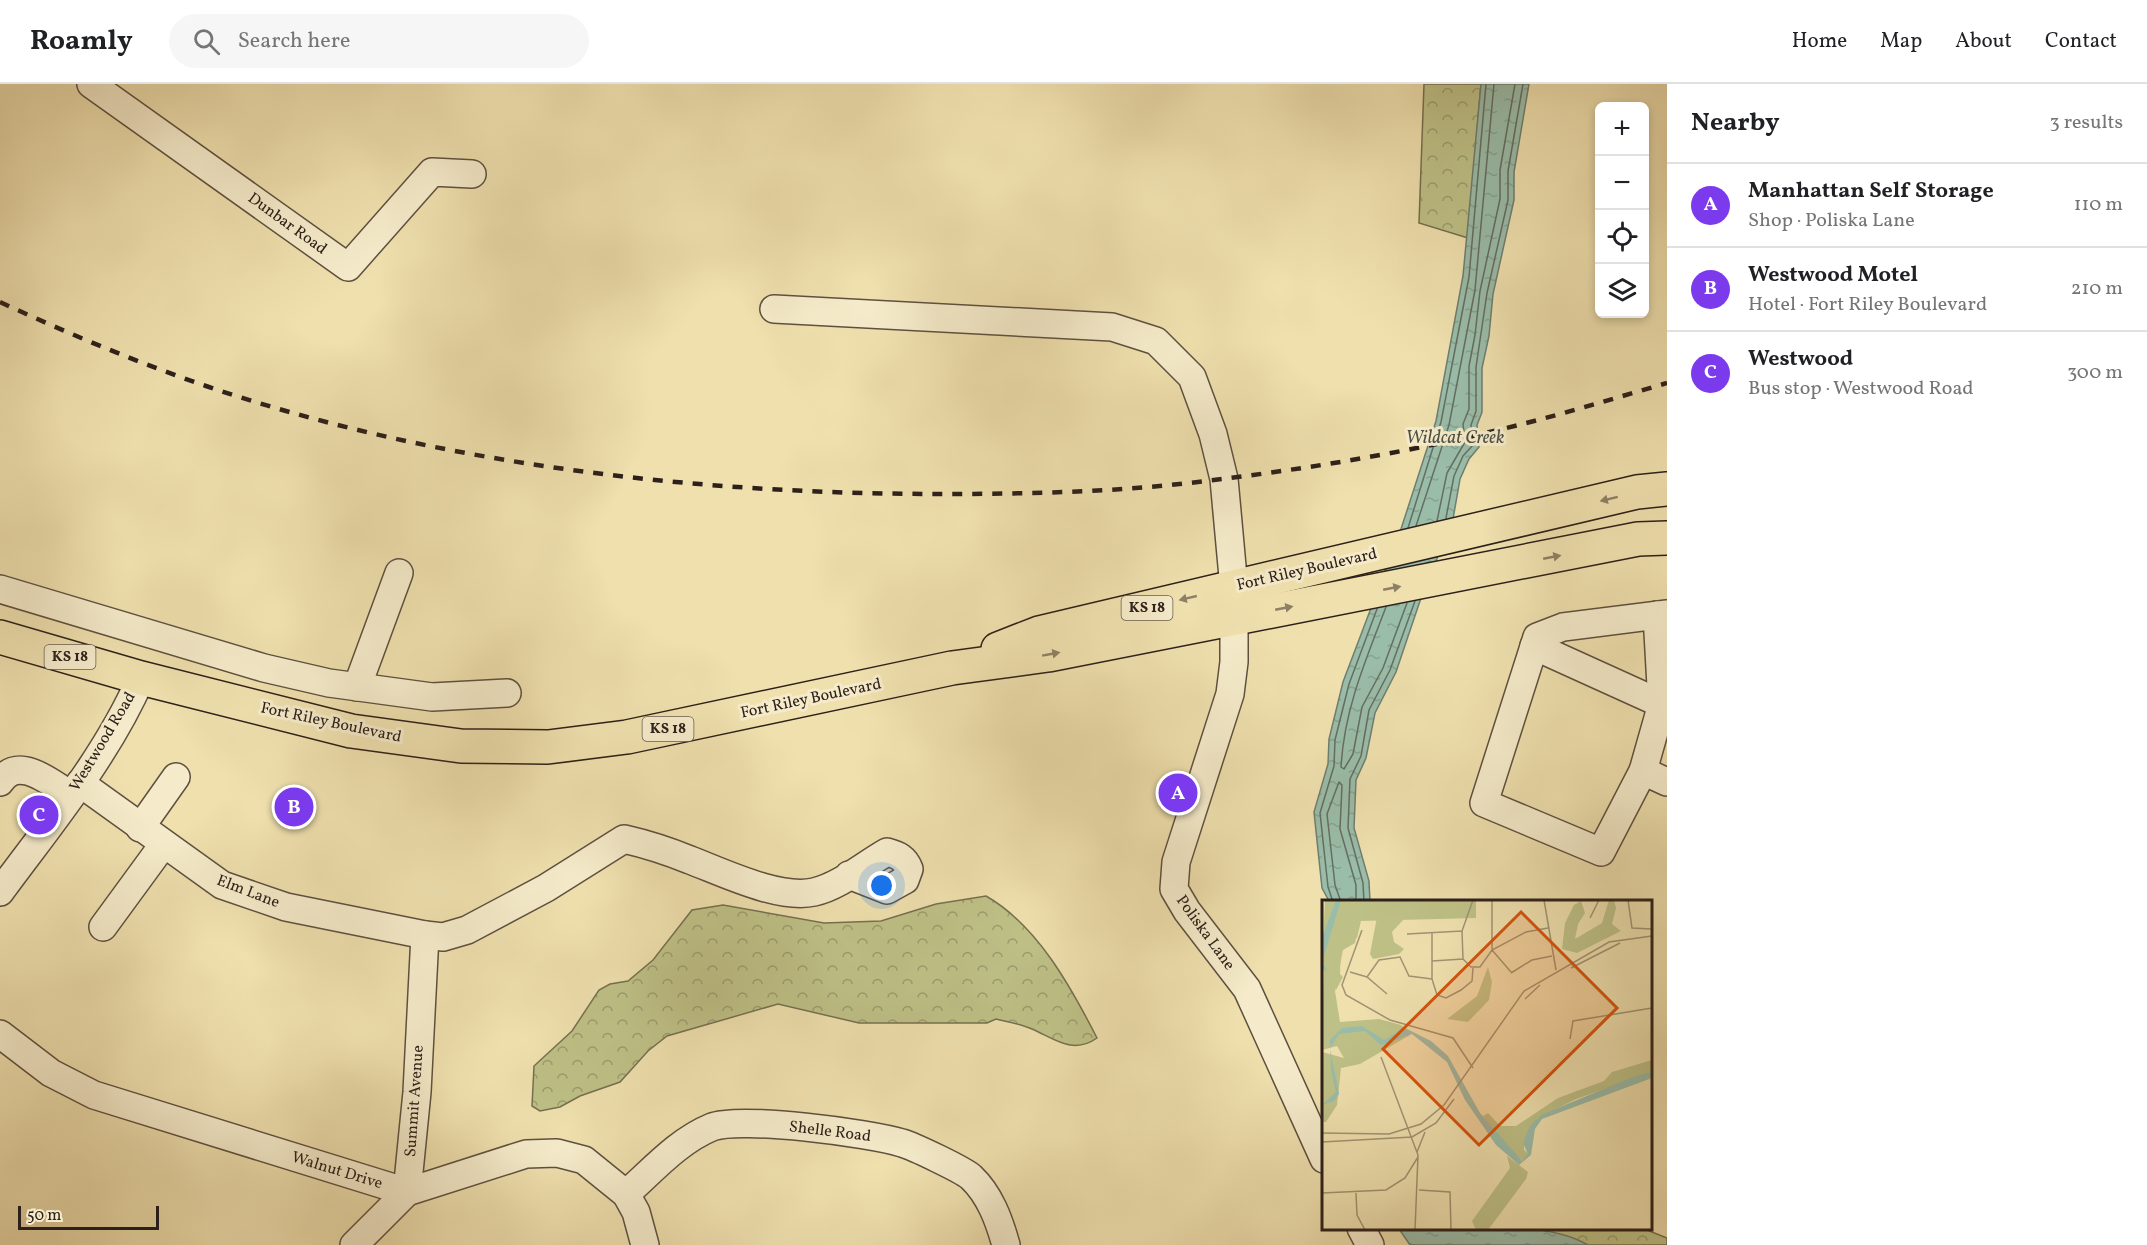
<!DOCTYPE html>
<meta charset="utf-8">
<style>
:root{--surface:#fff;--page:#f6f6f6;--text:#202124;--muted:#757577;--line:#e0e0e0;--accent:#7c3aed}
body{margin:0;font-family:Vollkorn,serif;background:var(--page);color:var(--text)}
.controls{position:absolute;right:18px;top:18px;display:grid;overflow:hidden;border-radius:9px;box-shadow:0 3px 9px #0003}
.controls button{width:54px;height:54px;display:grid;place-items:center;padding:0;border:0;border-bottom:2px solid var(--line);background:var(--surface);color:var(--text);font:30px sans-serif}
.scale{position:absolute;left:18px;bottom:15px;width:141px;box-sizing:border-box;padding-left:6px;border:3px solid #2d201a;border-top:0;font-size:16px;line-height:21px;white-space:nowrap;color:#2d201a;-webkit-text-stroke:4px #f5ebca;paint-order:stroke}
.you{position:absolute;left:882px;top:802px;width:21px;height:21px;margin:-15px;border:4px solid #fff;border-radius:50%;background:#1a73e8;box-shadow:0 0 0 9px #1a73e833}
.badge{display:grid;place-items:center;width:39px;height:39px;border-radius:50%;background:var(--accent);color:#fff;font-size:20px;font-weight:700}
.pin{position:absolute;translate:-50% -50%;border:3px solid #fff;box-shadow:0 2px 6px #0006}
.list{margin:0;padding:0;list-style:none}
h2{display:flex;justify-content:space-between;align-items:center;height:78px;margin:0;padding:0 24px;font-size:26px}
h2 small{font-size:20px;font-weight:400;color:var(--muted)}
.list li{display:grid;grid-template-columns:39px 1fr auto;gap:18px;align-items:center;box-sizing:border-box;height:84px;padding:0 24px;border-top:2px solid var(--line)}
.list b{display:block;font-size:22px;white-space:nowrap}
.list p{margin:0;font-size:20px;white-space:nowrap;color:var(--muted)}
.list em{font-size:20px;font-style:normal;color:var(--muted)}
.icon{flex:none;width:33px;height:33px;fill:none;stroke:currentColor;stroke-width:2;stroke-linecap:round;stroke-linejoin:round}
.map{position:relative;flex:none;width:1667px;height:1161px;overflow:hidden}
header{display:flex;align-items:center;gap:36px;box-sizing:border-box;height:84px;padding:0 30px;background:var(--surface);border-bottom:2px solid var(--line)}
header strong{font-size:28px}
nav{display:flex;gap:33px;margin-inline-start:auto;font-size:21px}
.search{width:420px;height:54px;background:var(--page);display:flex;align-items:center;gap:15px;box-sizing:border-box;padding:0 21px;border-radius:33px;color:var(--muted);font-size:22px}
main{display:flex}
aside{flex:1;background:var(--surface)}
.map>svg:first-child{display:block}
.forest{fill:url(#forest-crowns);stroke:#767050;stroke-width:1.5}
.water{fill:url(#water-ripples);stroke:#6e7e70;stroke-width:1.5}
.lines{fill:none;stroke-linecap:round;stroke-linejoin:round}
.shore{stroke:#646e62;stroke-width:1.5}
.minor-casing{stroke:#5e503f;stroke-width:30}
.highway-casing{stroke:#2d201a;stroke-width:36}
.minor{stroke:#f5ebca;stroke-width:27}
.highway{stroke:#efe0ae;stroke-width:33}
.rail{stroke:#2d201a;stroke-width:4.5;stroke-dasharray:10 10;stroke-linecap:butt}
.oneway{fill:#8e8064}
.labels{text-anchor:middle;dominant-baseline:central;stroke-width:6;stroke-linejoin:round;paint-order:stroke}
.shield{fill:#f5ebca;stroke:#695d4f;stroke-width:1.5}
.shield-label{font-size:15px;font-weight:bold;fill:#2d201a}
.street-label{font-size:16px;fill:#2d201a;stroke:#f5ebca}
.water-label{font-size:18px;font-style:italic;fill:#4e4f45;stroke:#f5ebca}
.inset-road{fill:none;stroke:#a19373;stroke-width:1.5}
.view{fill:#d5530d;fill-opacity:0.15;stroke:#d5530d;stroke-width:3}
.inset-edge{fill:none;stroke:#2d201a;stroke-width:3}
</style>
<header>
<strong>Roamly</strong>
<div class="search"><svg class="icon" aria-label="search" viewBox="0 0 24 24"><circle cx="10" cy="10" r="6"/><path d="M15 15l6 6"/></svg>Search here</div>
<nav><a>Home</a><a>Map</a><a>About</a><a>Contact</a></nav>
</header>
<main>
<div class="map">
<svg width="1667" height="1161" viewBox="0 0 1667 1161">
<defs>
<pattern id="forest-crowns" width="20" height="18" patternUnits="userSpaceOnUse" patternTransform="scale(1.5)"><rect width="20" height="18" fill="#bec187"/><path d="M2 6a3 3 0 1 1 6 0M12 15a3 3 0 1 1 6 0" fill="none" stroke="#9b9c6e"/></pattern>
<pattern id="water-ripples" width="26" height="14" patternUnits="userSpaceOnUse" patternTransform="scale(1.5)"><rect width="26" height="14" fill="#9abda9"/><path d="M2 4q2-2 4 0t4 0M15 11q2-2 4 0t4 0" fill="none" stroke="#85a291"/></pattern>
</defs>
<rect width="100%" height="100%" fill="#efe0ae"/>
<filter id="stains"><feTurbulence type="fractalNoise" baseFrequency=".00333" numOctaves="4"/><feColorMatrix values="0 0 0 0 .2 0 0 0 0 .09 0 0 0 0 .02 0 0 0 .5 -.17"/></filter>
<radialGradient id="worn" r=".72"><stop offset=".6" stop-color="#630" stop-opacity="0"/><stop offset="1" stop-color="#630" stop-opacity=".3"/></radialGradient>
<!-- forest -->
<g class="forest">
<path d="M1424,0H1481L1468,154L1419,139Z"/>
<path d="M986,812C1037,841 1071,903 1097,954C1073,971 1055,955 1032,945C1021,940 1008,938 996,935L987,939H859L778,920L667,952L648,967L620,998L580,1012L560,1023L540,1027L532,1022L534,982L572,947L599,906L610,900L628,897L653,876L692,826L723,821L824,839L881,837L936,820Z"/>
<path d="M1417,1144H1642L1667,1154V1161H1416Z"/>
</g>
<!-- water -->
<g class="water">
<path d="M1481,0H1529L1514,88V116L1493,210L1489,252L1482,284V328L1477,341L1479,363L1469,375L1460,395L1453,435L1421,514L1396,588L1375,629L1366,674L1356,696L1354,744L1369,797L1370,817H1329L1322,804L1314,728L1328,680L1329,655L1343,598L1401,445L1436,337L1463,192Z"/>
<path d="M1399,1145C1452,1144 1543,1134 1588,1161H1410Z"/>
</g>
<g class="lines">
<!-- shore -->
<g class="shore">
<path d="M1446,434L1454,392L1463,372L1473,361L1471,341L1476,327V283L1487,209L1508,116V87L1523,0"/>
<path d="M1437,437L1447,389L1465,358L1463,340L1469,325V282L1475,251L1480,207L1500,115V86L1515,0"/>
<path d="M1416,442L1449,341L1475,206L1494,0"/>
<path d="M1408,444L1441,338L1469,193L1486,0"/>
<path d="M1386,523C1366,575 1344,626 1341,683L1344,685L1353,670L1362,623L1383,584L1407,519"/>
<path d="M1333,818L1328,803L1320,729L1334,682L1335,656L1349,600L1377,525"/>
<path d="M1341,818L1335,801L1327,730L1339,698L1342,701L1340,745L1356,801V818"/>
<path d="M1364,818L1363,799L1348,744L1350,695L1361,672L1369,626L1390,586L1415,517"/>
</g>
<defs>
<g id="minor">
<path d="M91,0L348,183L432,88L472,90"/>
<path d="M774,225L1112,243L1156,257L1192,293L1213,350L1224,395L1234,504V578L1230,610L1176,778L1174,805L1187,827L1247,905L1324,1075"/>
<path d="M0,505L264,584L329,599L432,613L507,609"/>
<path d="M1667,530L1563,543L1537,553L1484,719L1601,768L1643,687L1667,698"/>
<path d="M1534,562L1662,620"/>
<path d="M357,603L399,489"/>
<path d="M1643,687L1662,620L1657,531"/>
<path d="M0,698C19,670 50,699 71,711"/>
<path d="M80,699L222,801L286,823L425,851L443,853L467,846L546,804L624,755C646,760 668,767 690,776C722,788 779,816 814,808C840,802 864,781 887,768C898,771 905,774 909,785L905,796L887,806L849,791"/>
<path d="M140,744L176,693"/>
<path d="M0,808C50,740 107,672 141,594"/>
<path d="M103,843L163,761"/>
<path d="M0,950L51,989L94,1011L407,1108L526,1070L557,1069L584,1076L626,1110L636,1128L645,1161"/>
<path d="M626,1110C653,1086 678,1057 712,1043C740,1032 870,1049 902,1059C913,1062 963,1086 971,1093C990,1111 999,1136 1006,1161"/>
<path d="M1361,1144L1370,1161"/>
<path d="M354,1161L407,1108L417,1008L425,851"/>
</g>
<g id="highway">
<path d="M0,553L141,594L351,647L461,662L548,663L627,653L952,584L1048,571L1638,455L1667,454"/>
<path d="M998,565L1039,549L1637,408L1667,405"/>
</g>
</defs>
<!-- minor casing -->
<use href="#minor" class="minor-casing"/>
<!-- highway casing -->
<use href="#highway" class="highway-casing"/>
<!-- minor -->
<use href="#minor" class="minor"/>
<!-- highway -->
<use href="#highway" class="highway"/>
<!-- rail -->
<path class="rail" d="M0,218C67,249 136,278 206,302C438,381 697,410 941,410C1029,410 1119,408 1206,397C1305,385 1405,369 1502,345C1557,332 1612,315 1667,299"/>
</g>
<!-- one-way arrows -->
<defs><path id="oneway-solid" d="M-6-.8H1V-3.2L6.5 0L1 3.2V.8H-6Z" transform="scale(1.5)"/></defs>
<g class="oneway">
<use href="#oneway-solid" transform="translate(1609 415) rotate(166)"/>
<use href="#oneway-solid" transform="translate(1552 473) rotate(-11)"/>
<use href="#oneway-solid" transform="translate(1392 504) rotate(-11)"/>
<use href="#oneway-solid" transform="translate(1188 514) rotate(167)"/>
<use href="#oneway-solid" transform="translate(1284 524) rotate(-11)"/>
<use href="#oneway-solid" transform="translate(1051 570) rotate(-10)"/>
</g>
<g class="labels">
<!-- shield labels -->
<g class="shield">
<rect x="1121.5" y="512" width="51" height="24" rx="4.5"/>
<rect x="44.5" y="561" width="51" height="24" rx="4.5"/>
<rect x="642.5" y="633" width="51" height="24" rx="4.5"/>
</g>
<g class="shield-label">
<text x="1147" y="524">KS 18</text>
<text x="70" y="573">KS 18</text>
<text x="668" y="645">KS 18</text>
</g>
<!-- street labels -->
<g class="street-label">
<text transform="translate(287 140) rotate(36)">Dunbar Road</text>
<text transform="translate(1307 486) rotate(-13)">Fort Riley Boulevard</text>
<text transform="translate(811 615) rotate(-12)">Fort Riley Boulevard</text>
<text transform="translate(331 639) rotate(12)">Fort Riley Boulevard</text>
<text transform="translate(103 658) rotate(-59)">Westwood Road</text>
<text transform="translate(248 808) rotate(21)">Elm Lane</text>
<text transform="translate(1205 849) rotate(54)">Poliska Lane</text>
<text transform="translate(415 1017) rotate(-86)">Summit Avenue</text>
<text transform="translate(830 1048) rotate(7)">Shelle Road</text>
<text transform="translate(337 1087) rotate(17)">Walnut Drive</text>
</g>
<!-- water labels -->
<g class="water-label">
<text x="1455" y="354">Wildcat Creek</text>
</g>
</g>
<!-- overview -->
<g transform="translate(1322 816)">
<rect width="330" height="330" fill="#efe0ae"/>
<path d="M287,0H292L294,8L290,24L299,31L255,53L240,49L243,23L252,5L259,1L263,13L256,24L253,39L280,23ZM3,4L110,17L82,19L70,32L72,42L82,49L77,54L51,59L48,54L55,17L38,19L33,43L21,50L13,91L18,122L57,119L79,125L88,135L38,164L19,168L15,205L4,222H0V152L22,158L15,146L0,150ZM166,67L170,82L167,100L146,122L125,119L155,96ZM330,160V172L254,199L216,218L202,241V250L207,254L201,261L188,252L161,216L166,213L178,226H194L236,198L282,181L290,172ZM185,256L206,272L204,279L166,330H154L150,321L188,268Z" fill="#bec187"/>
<path d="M3,0H154V18L39,21L35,38L19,39L18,74L21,77L14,90L0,69Z" fill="#bec187"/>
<path d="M14,0H19L0,63L6,71L0,69V37ZM40,126L62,140L83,128L109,141L126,156L158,213L200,261L206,254L201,243L208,226L219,215L313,176L330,172V178L220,219L213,229L209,255L197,265L174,245L143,200L125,162L90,134L59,145L43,131L17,134L8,148L17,194L12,201L0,205L14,192L9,171L8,140L20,128Z" fill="#9abda9"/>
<path class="inset-road" d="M170,0V50L189,72M222,0L234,70M306,0L310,28L330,29M268,18L277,0M40,30L20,85L24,95L68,120L131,138L151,168M110,32V79L115,95L124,98L139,90L150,81L151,68M85,34L140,31M141,59L149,67H158L170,50L204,32L226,28M141,59L140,31L151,0M110,61L141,59M249,68L298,43M28,72L45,77L65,94M189,73L210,60L230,56M45,77L57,60L78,57L87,76L110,79M203,99L218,85M248,139L251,121L330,108M59,157L96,255L93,330M0,233L67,234L99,224L122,205L202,91L287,42L330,36M0,242L90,237L114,223L132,199M95,252L103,232M97,290L128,292L129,330M0,293L64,290L83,278L96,257M34,293L35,315L43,330"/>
<path class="view" d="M199,12L295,108L157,245L61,149Z"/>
<rect width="330" height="330" class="inset-edge"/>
</g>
<rect width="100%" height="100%" filter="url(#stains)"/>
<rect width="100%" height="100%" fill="url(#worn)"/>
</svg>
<div class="controls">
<button>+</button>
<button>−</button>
<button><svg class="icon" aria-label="locate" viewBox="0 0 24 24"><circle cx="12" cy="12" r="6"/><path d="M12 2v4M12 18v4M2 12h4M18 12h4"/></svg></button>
<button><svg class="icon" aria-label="layers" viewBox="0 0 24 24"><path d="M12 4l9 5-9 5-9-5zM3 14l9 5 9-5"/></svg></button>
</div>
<div class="scale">50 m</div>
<div class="you"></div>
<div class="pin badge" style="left:1178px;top:709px">A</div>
<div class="pin badge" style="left:294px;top:723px">B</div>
<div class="pin badge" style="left:39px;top:731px">C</div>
</div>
<aside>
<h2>Nearby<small>3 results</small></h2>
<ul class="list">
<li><span class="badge">A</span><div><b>Manhattan Self Storage</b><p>Shop · Poliska Lane</p></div><em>110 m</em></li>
<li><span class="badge">B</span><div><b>Westwood Motel</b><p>Hotel · Fort Riley Boulevard</p></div><em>210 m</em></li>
<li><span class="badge">C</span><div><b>Westwood</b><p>Bus stop · Westwood Road</p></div><em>300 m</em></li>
</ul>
</aside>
</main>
